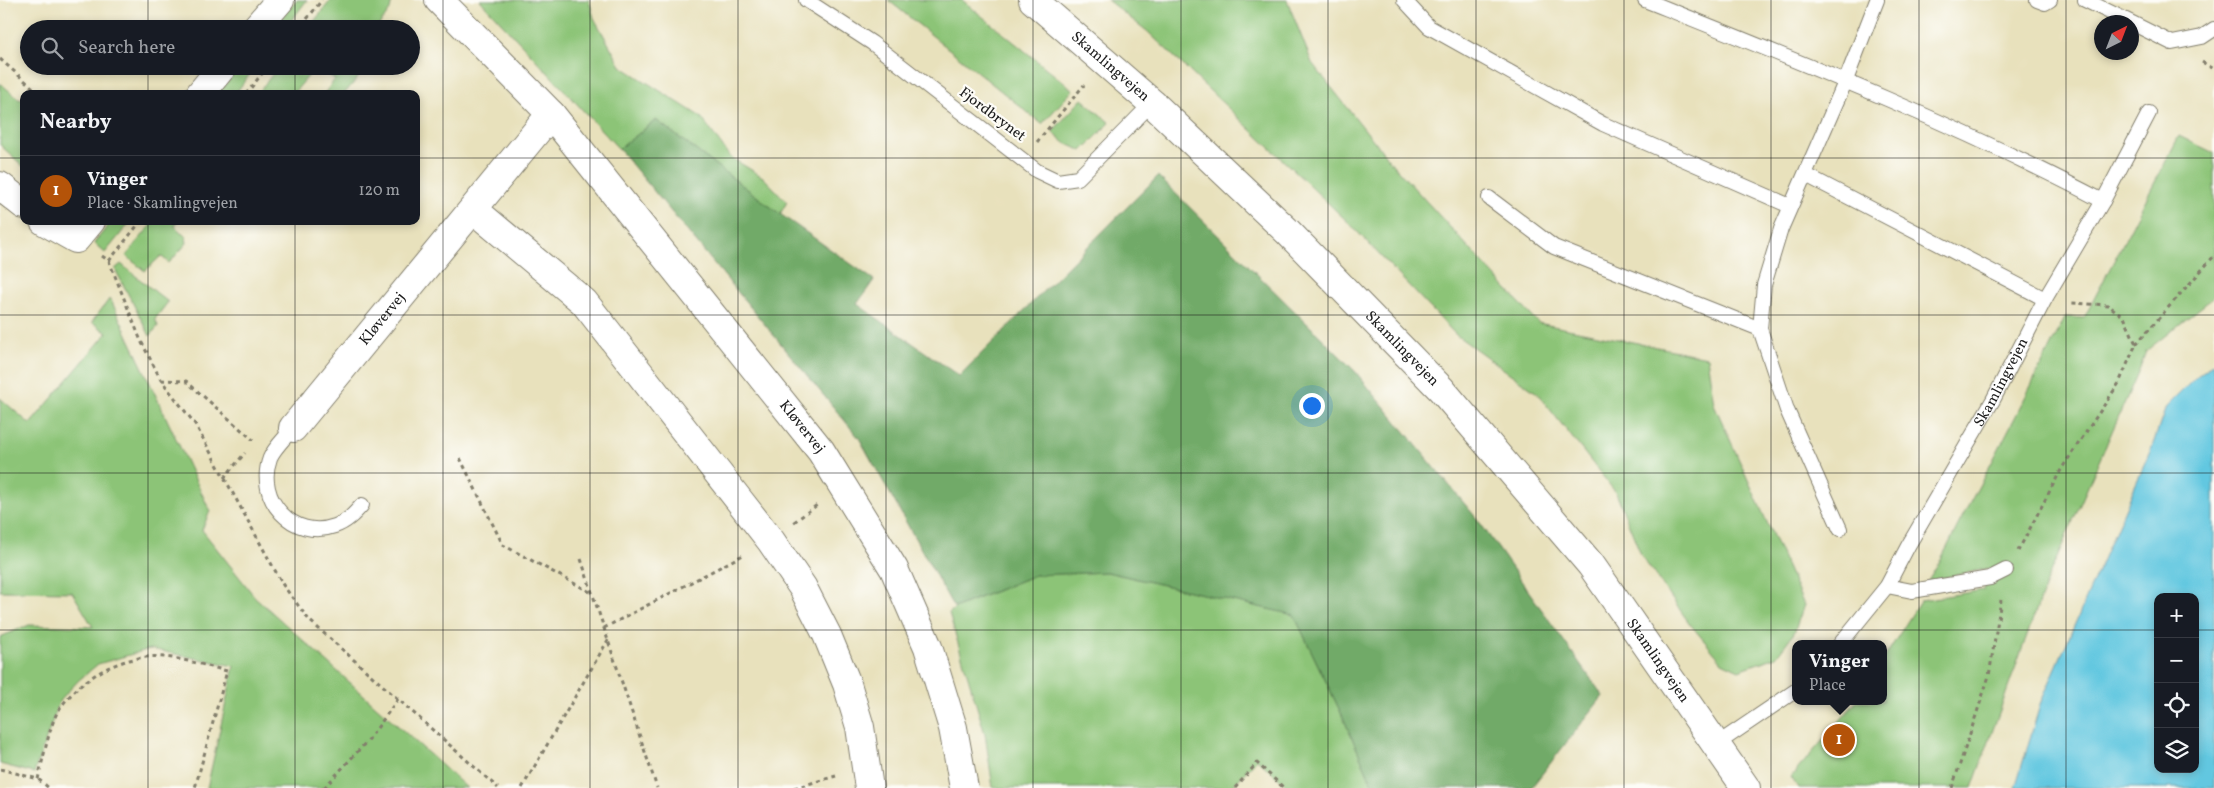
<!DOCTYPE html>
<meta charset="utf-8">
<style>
:root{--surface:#171b24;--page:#20242c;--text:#f1f3f6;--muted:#9ea1a6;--line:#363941;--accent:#b45309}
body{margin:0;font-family:Vollkorn,serif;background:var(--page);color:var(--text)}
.controls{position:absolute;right:15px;bottom:15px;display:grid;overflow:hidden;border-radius:10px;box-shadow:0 2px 8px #0003}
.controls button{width:45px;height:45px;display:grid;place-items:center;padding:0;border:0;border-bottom:1px solid var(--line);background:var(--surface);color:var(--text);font:25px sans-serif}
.compass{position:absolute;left:2094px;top:15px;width:45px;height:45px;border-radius:50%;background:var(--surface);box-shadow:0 2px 8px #0003;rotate:42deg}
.you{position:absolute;left:1311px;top:405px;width:18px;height:18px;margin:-12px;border:4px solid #fff;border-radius:50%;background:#1a73e8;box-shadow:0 0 0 8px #1a73e833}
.badge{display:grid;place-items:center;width:32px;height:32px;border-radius:50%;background:var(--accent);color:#fff;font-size:16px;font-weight:700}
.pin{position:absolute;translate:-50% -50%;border:2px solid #fff;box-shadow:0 1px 5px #0006}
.popup{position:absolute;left:1792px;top:640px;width:95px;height:65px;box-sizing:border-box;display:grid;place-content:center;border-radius:10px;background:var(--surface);filter:drop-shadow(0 1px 4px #0005);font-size:16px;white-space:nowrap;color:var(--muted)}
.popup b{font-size:19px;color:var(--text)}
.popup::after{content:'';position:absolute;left:50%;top:100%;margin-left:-10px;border:10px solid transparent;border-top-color:var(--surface)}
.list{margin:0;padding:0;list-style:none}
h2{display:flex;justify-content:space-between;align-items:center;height:65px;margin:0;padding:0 20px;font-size:21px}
h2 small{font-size:16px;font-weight:400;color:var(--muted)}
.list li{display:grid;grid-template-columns:32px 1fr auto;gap:15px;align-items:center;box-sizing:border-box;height:70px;padding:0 20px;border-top:1px solid var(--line)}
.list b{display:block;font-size:19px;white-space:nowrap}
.list p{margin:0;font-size:16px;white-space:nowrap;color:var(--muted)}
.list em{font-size:16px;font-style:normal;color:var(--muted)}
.icon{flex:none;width:28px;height:28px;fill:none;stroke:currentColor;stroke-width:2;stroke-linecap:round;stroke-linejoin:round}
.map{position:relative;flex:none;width:2214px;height:788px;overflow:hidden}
.search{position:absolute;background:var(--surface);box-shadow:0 2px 8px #0003;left:20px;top:20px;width:400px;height:55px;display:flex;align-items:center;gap:12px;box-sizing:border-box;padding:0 18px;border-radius:28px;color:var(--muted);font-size:19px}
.panel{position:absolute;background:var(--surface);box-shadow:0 2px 8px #0003;left:20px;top:90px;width:400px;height:135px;border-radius:10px}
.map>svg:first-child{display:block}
.green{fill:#8cc477;stroke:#54704a}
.forest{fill:#71aa68;stroke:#466342}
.water{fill:#62c7e0;stroke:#3f727e;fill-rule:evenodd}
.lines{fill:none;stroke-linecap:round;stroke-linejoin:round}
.service-casing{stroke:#827e6c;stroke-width:16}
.minor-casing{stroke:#827e6c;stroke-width:30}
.tertiary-casing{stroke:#827e6c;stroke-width:30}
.path{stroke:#827e6c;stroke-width:3;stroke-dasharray:4 4;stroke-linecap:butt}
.service{stroke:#fff;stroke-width:14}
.minor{stroke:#fff;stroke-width:28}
.tertiary{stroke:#fff;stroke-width:28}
.grid{fill:none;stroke:#1c1c1c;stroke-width:1;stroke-opacity:0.55}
.labels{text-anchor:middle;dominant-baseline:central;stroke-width:4.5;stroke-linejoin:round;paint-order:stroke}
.street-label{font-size:15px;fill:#1c1c1c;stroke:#fdfcf7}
</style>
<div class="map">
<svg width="2214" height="788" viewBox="0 0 2214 788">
<rect width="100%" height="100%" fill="#fdfcf7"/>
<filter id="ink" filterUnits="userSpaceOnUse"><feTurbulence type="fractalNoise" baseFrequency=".02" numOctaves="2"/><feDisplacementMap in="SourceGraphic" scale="10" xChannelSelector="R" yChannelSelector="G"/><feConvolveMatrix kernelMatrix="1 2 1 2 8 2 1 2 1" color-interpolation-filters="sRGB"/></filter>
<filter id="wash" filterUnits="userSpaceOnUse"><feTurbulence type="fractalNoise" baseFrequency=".0096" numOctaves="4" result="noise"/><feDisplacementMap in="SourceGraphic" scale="20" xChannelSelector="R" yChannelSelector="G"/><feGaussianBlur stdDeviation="1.12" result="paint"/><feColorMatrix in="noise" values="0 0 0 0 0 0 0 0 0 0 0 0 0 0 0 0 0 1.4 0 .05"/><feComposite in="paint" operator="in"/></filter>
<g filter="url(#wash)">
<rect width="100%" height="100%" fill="#e8e1bc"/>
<!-- green -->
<g class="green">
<path d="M297,0H307L285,29H272Z"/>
<path d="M331,0H392L390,10L376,29H308Z"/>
<path d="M480,0H589L594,18L621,66L701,117L730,157L763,177L787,202L780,214L656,120L619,149Z"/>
<path d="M888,0H962L1073,90L1042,124Z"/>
<path d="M1107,0H1287L1312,63L1393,165L1538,323L1707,357L1714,404L1804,605L1794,633L1776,657L1739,670L1722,662L1690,624L1642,557L1616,493L1537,393L1456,335L1349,223L1147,31Z"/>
<path d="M241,66H256L235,94H217Z"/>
<path d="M279,66H368L344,94H324L335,79L316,67L293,94H257Z"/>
<path d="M0,83L20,100L24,97V167L0,145Z"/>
<path d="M1082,99L1110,123L1082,151L1065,143L1052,132Z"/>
<path d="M2179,136L2214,153V297L2146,351L2139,370L2047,580L1972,788H1798L1791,777L1857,701H1883V660L1921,600L1984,590L1990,568L1928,581C1943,558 1953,534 1966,510C2001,447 2033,382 2065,317L2084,318Z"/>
<path d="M112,221H131L105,253L94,243Z"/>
<path d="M154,221H178L175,226L186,237L187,243L169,263L161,256L145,271L126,256Z"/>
<path d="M121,264L168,302L155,319L158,326L150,336L115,269Z"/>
<path d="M110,298L210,511L202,530L255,597L467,788H207L234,666L150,649L98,664L79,680L60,700L34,773L0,764V637L29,625L93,627L72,592L0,591V398L30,424L107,333L92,322Z"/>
<path d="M1107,572L1294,615L1342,715L1374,788H1289L1257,759L1231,788H993L985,734L949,613L957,607L1035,575Z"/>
</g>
<!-- forest -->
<path class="forest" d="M656,120L780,214L874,280L857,304L959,376L1158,176L1354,370L1478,520L1603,696L1531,788H1374L1342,715L1294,615L1107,572L1035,575L954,608L859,438L619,149Z"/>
<!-- water -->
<path class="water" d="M2214,363V788H2015L2041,702L2152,447L2166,407L2196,377ZM2158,597H2195V769H2158Z"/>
</g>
<g filter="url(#ink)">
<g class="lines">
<defs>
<g id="service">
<path d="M806,0L872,43L1037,171L1058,181L1078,178L1152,103"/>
<path d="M1404,0L1429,27L1603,124L1790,206"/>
<path d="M1645,0C1800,62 1955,123 2103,201"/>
<path d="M2037,0L2045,3L2050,0"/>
<path d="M2085,0L2130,22"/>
<path d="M2132,23L2172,43L2202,37L2214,29"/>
<path d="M1806,175L2045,299"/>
<path d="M1489,198L1554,247L1760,329"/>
<path d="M293,428C286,437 274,448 270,458C255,499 293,541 335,526C347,522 354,514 362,505"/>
<path d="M1840,529L1787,410L1760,329L1764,285L1781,229L1846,80L1877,0"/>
<path d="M1887,586L1912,591L1990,578L2006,570"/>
<path id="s1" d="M1840,644L1887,586L1908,546L1993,400L2045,299L2103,201L2149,113"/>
<path d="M1717,744L1795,691"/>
</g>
<g id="minor">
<path id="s2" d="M439,0L551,114L821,451L894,569L928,647L953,728L964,788"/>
<path d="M255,29L280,0"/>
<path d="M200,94L223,66"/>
<path d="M0,186L24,205"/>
<path d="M474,210L584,302L771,541L803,588L827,635L847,684L860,727L869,788"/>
<path d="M44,221L76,239L91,221"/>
<path id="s3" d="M293,428L551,114"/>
</g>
<g id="tertiary">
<path id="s4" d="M1033,0L1152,103L1287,231L1441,389L1591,565L1746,788"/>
</g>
</defs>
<!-- service casing -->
<use href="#service" class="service-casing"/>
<!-- minor casing -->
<use href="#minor" class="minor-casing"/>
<!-- tertiary casing -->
<use href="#tertiary" class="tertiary-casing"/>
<!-- path -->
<g class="path">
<path d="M307,19L322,0"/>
<path d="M0,59L40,94"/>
<path d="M2202,62L2214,69"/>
<path d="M246,94L268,66"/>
<path d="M1037,142L1084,85"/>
<path d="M102,256L109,261L141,341L161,380L195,424L283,585L309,620L498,788"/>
<path d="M109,261L141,221"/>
<path d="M2136,344L2214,256"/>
<path d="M161,380L186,381L253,440"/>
<path d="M460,458L503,545L592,593"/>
<path d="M224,478L245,453"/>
<path d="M794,522L817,505"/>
<path d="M2018,551L2062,468L2119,383L2136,344L2124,317L2108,305L2071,303"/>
<path d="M581,559L657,788"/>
<path d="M604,628L743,555"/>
<path d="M0,769L38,779L49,788"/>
<path d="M38,779C42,763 50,725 57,713C78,678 123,653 164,657C185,659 207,666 227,671L195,788"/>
<path d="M324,788L370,738L398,699"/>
<path d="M522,788L608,640"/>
<path d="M794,788L836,776"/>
<path d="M1235,788L1257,763L1284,788"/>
<path d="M1952,788L1989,676L2001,600"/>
</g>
<!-- service -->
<use href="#service" class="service"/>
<!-- minor -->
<use href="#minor" class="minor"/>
<!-- tertiary -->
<use href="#tertiary" class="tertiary"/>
</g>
</g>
<!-- grid -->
<path class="grid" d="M148,0V29M295,0V29M443,0V788M590,0V788M738,0V788M886,0V788M1033,0V788M1181,0V788M1328,0V788M1476,0V788M1624,0V788M1771,0V788M1919,0V788M2066,0V788M148,66V94M295,66V94M0,158H24M416,158H2214M148,221V788M295,221V788M0,315H2214M0,473H2214M0,630H2158M2195,630H2214"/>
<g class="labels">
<!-- street labels -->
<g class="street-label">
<text stroke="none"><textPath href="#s4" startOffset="102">Skamlingvejen</textPath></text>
<text transform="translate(992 115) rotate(37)">Fjordbrynet</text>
<text stroke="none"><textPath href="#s3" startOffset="141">Kløvervej</textPath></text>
<text stroke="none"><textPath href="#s4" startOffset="508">Skamlingvejen</textPath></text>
<text stroke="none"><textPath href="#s1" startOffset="308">Skamlingvejen</textPath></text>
<text stroke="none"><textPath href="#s2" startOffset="561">Kløvervej</textPath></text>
<text stroke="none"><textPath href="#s4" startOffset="912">Skamlingvejen</textPath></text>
</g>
</g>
</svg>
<div class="controls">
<button>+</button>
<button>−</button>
<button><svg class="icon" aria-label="locate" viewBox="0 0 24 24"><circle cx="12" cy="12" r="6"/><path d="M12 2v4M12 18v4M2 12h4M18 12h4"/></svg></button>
<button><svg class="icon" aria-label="layers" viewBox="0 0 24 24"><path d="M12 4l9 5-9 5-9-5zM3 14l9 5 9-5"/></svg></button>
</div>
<svg class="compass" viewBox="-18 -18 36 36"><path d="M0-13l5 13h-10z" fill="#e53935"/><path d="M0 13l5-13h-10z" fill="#9ea1a6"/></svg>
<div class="you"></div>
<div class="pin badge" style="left:1839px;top:740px">1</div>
<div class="popup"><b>Vinger</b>Place</div>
<div class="search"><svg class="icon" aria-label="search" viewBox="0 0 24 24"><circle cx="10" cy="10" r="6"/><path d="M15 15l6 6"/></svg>Search here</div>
<section class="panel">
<h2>Nearby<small></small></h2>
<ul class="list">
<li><span class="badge">1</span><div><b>Vinger</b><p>Place · Skamlingvejen</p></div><em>120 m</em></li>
</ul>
</section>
</div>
